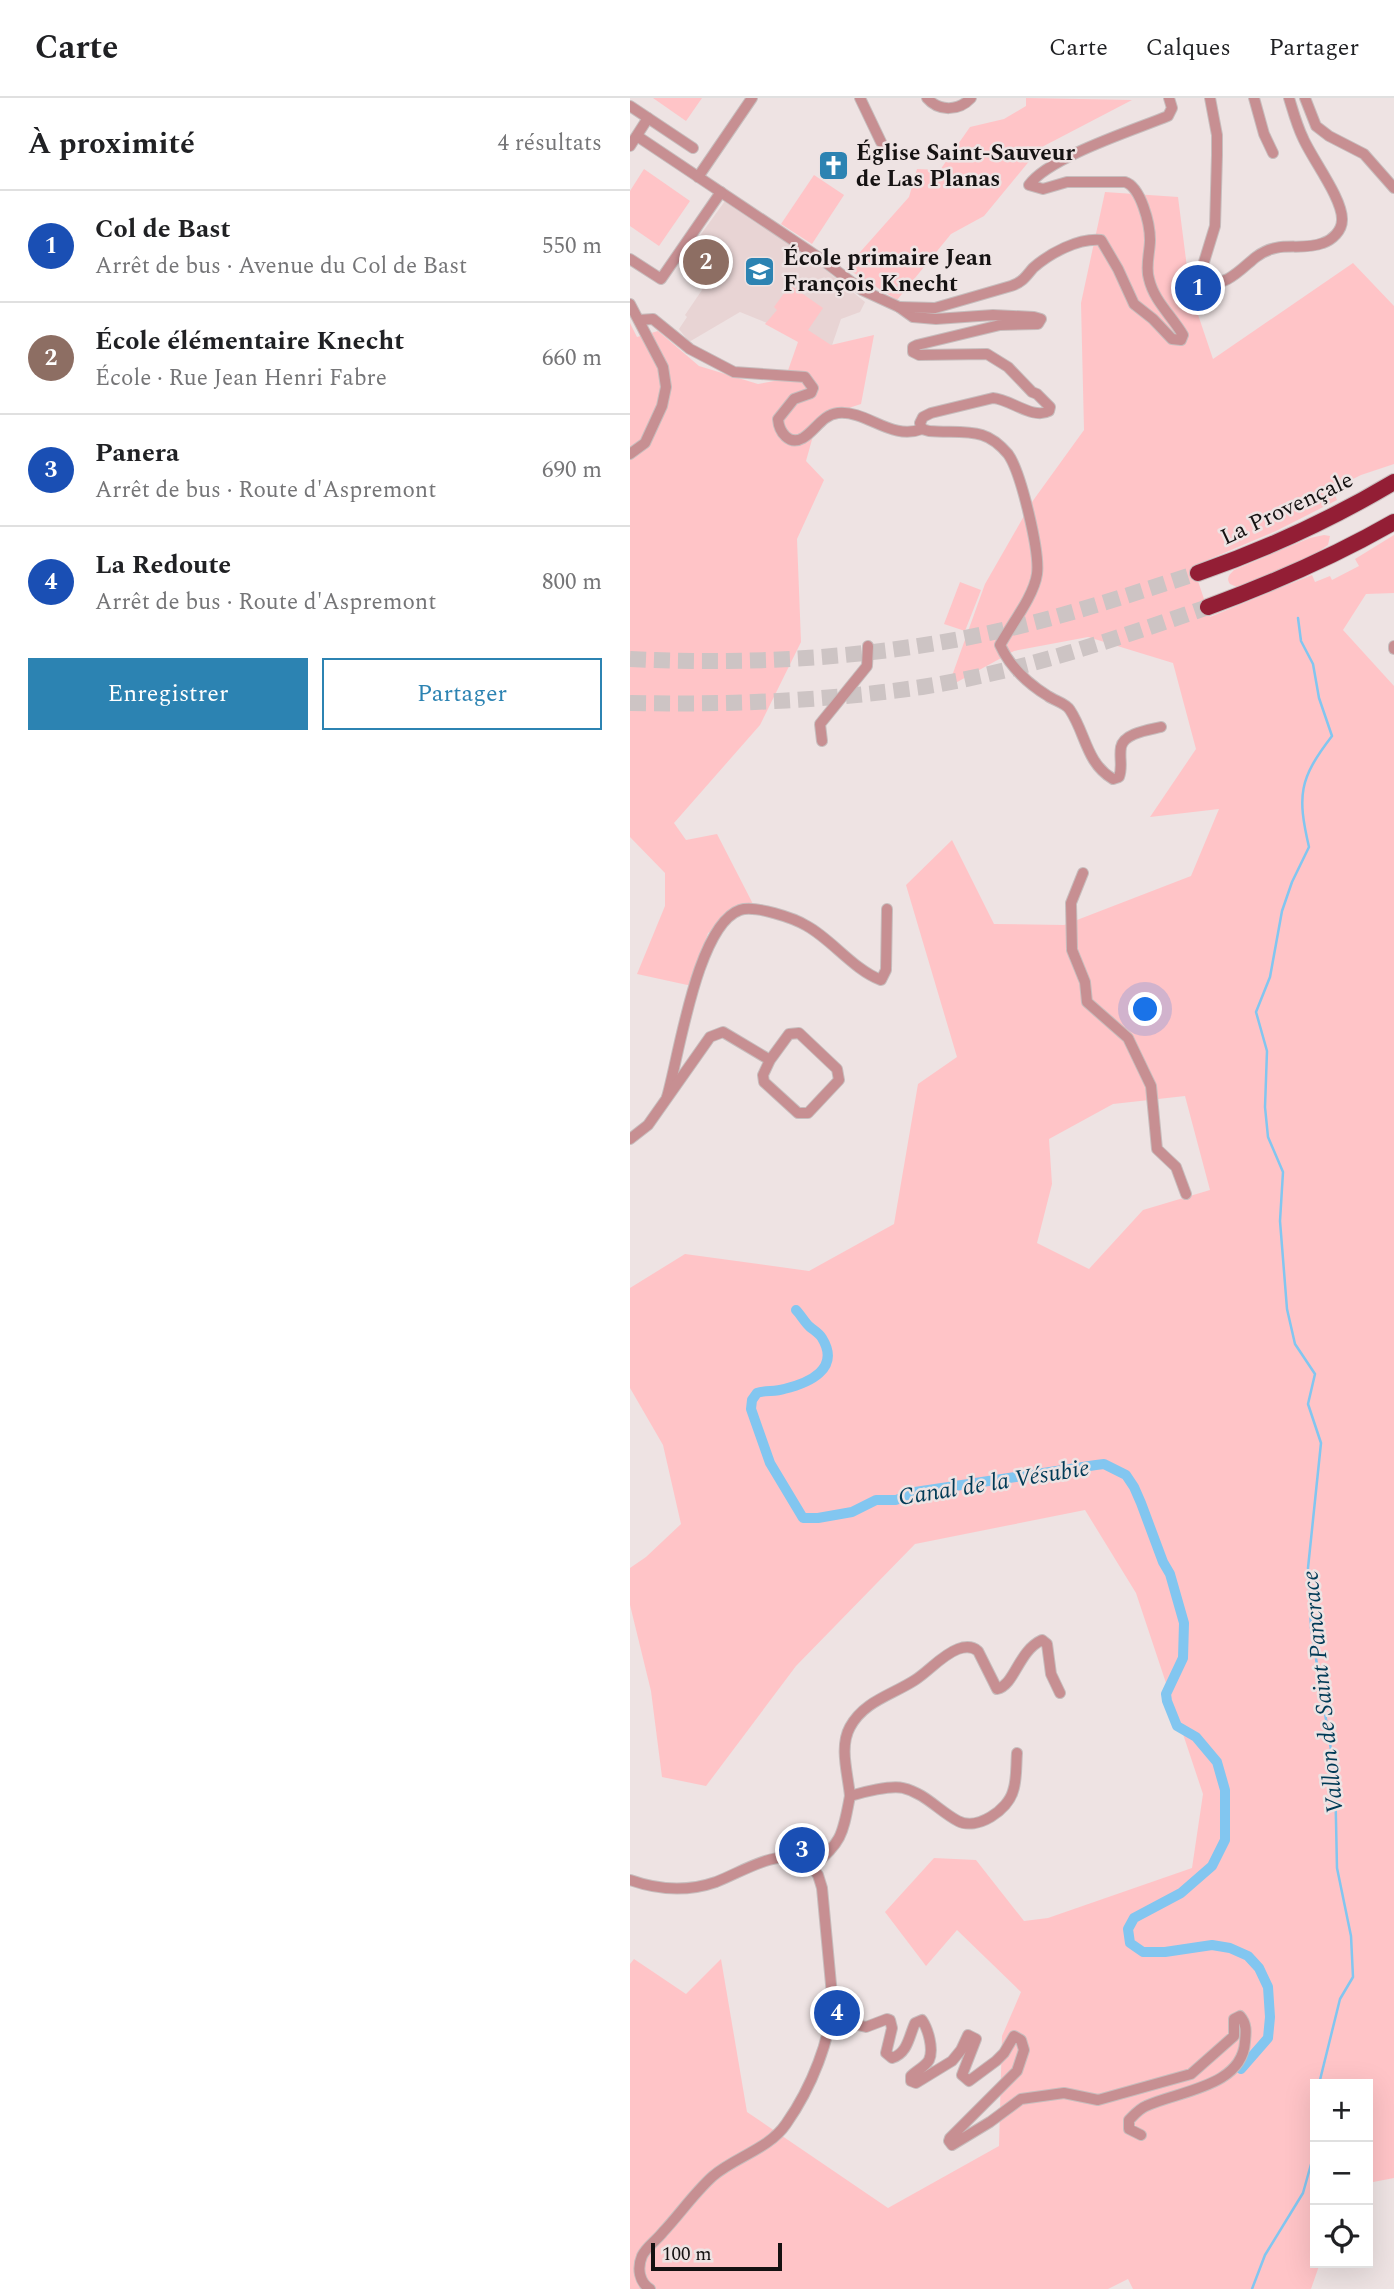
<!DOCTYPE html>
<html lang="fr">
<meta charset="utf-8">
<style>
:root{--surface:#fff;--page:#f6f6f6;--text:#202124;--muted:#757577;--line:#e0e0e0;--accent:#2c83b2}
body{margin:0;font-family:Spectral,serif;background:var(--page);color:var(--text)}
.controls{position:absolute;right:21px;bottom:21px;display:grid;overflow:hidden;border-radius:0px;box-shadow:0 7px 28px #0002}
.controls button{width:63px;height:63px;display:grid;place-items:center;padding:0;border:0;border-bottom:2px solid var(--line);background:var(--surface);color:var(--text);font:35px sans-serif}
.scale{position:absolute;left:21px;bottom:18px;width:131px;box-sizing:border-box;padding-left:7px;border:4px solid #151212;border-top:0;font-size:19px;line-height:24px;white-space:nowrap;color:#151212;-webkit-text-stroke:5px #eee3e3;paint-order:stroke}
.you{position:absolute;left:516px;top:912px;width:24px;height:24px;margin:-18px;border:5px solid #fff;border-radius:50%;background:#1a73e8;box-shadow:0 0 0 10px #1a73e833}
.badge{display:grid;place-items:center;width:46px;height:46px;border-radius:50%;background:var(--accent);color:#fff;font-size:23px;font-weight:700}
.pin{position:absolute;translate:-50% -50%;border:4px solid #fff;box-shadow:0 2px 7px #0006}
.list{margin:0;padding:0;list-style:none}
h2{display:flex;justify-content:space-between;align-items:center;height:91px;margin:0;padding:0 28px;font-size:30px}
h2 small{font-size:23px;font-weight:400;color:var(--muted)}
.list li{display:grid;grid-template-columns:46px 1fr auto;gap:21px;align-items:center;box-sizing:border-box;height:112px;padding:0 28px;border-top:2px solid var(--line)}
.list b{display:block;font-size:26px;white-space:nowrap}
.list p{margin:0;font-size:23px;white-space:nowrap;color:var(--muted)}
.list em{font-size:23px;font-style:normal;color:var(--muted)}
.actions{display:flex;gap:14px;padding:21px 28px}
.actions a{flex:1;padding:16px 0;border:2px solid var(--accent);border-radius:0px;text-align:center;font-size:24px;color:var(--accent)}
.actions .main{background:var(--accent);color:#fff}
.icon{flex:none;width:38px;height:38px;fill:none;stroke:currentColor;stroke-width:2;stroke-linecap:round;stroke-linejoin:round}
.map{position:relative;flex:none;width:764px;height:2191px;overflow:hidden}
header{display:flex;align-items:center;gap:42px;box-sizing:border-box;height:98px;padding:0 35px;background:var(--surface);border-bottom:2px solid var(--line)}
header strong{font-size:33px}
nav{display:flex;gap:38px;margin-inline-start:auto;font-size:24px}
main{display:flex}
aside{flex:1;background:var(--surface)}
.map>svg:first-child{display:block}
.built{fill:#e8d4d4}
.green{fill:#ffc4c7;fill-rule:evenodd}
.lines{fill:none;stroke-linecap:round;stroke-linejoin:round}
.stream{stroke:#82c6f0;stroke-width:2.5}
.canal{stroke:#82c6f0;stroke-width:10}
.highway-tunnel{stroke:#cdc4c4;stroke-width:16;stroke-dasharray:16 8;stroke-linecap:butt}
.minor-casing{stroke:#c7bdbd;stroke-width:12}
.highway-casing{stroke:#c7bdbd;stroke-width:18}
.minor{stroke:#c78f92;stroke-width:10}
.highway{stroke:#931e35;stroke-width:16}
.labels{text-anchor:middle;dominant-baseline:central;stroke-width:5;stroke-linejoin:round;paint-order:stroke}
.poi-label{font-size:23px;font-weight:bold;fill:#151212;stroke:#eee3e3;text-anchor:start}
.street-label{font-size:23px;fill:#151212;stroke:#eee3e3}
.water-label{font-size:24px;font-style:italic;fill:#003a56;stroke:#eee3e3}
</style>
<header>
<strong>Carte</strong>
<nav><a>Carte</a><a>Calques</a><a>Partager</a></nav>
</header>
<main>
<aside>
<h2>À proximité<small>4 résultats</small></h2>
<ul class="list">
<li><span class="badge" style="background:#1a4fb4">1</span><div><b>Col de Bast</b><p>Arrêt de bus · Avenue du Col de Bast</p></div><em>550 m</em></li>
<li><span class="badge" style="background:#8d6e63">2</span><div><b>École élémentaire Knecht</b><p>École · Rue Jean Henri Fabre</p></div><em>660 m</em></li>
<li><span class="badge" style="background:#1a4fb4">3</span><div><b>Panera</b><p>Arrêt de bus · Route d'Aspremont</p></div><em>690 m</em></li>
<li><span class="badge" style="background:#1a4fb4">4</span><div><b>La Redoute</b><p>Arrêt de bus · Route d'Aspremont</p></div><em>800 m</em></li>
</ul>
<div class="actions"><a class="main">Enregistrer</a><a>Partager</a></div>
</aside>
<div class="map">
<svg width="764" height="2191" viewBox="0 0 764 2191">
<rect width="100%" height="100%" fill="#eee3e3"/>
<!-- built -->
<path class="built" d="M95,103L187,165L235,204L230,214L211,221L199,256L157,233L110,214L59,244L49,231L57,219L55,217L72,192L71,184L74,180L51,164Z"/>
<!-- green -->
<g class="green">
<path d="M23,0H72L56,23Z"/>
<path d="M396,0L502,2L410,50L354,118L321,136L267,202L216,170L279,99L287,71L310,72L340,29L374,21L396,8Z"/>
<path d="M14,71L60,103L29,148L0,128V93Z"/>
<path d="M184,77L214,97L182,146L151,126Z"/>
<path d="M475,94L548,99L560,193L583,261L723,165L764,208V366L731,377L703,391L707,402L646,433L563,468L580,519L682,477L685,484L700,478L702,482L729,468L725,461L764,437V495L736,496L713,532L764,588V2080L738,2085V1986H685V2165H690L681,2191H503L498,2181L478,2191H0V1866L4,1861L56,1896L91,1861L117,2014L258,2110L369,2048L372,1938L391,1894L327,1832L296,1868L255,1814L304,1760L346,1762L394,1823L418,1820L562,1770L573,1696L506,1495L455,1412L285,1446L166,1568L76,1688L32,1679L21,1593L0,1507V1470L16,1459L51,1426L33,1347L0,1290V1190L55,1156L179,1173L264,1126L288,986L327,959L276,787L322,742L364,826L434,827L561,778L589,711L520,719L566,651L543,565L458,539L384,553L318,589L355,486L402,404L454,332L451,205ZM555,998L580,1092L513,1112L459,1171L407,1145L422,1086L419,1041L483,1006Z"/>
<path d="M160,187L193,210L178,232L201,247L244,237L231,306L188,320L176,363L194,382L167,441L171,544L130,627L44,725L56,742L87,736L123,806L78,835L62,888L7,876L35,808V775L0,739V225L7,239L28,233L69,268L128,286L155,281L168,244L135,226L147,212L144,209Z"/>
<path d="M694,437L700,438L698,447L678,461L609,490L600,486C596,480 599,477 604,472L680,440Z"/>
<path d="M330,484L351,492L335,533L314,526Z"/>
</g>
<g class="lines">
<!-- stream -->
<g class="stream">
<path d="M668,520L671,543L683,566L689,600L702,638C669,681 667,697 679,749L662,784L652,813L640,879L626,914L637,953L635,1009L638,1039L653,1074L650,1123L657,1211L665,1246L685,1276L678,1306L691,1345L678,1470L681,1530L705,1676L707,1770L721,1838L723,1879L710,1901L689,1986"/>
<path d="M622,2191L635,2157L673,2095L685,2052"/>
</g>
<!-- canal -->
<path class="canal" d="M166,1212C171,1217 175,1225 180,1229C185,1233 189,1235 192,1240C211,1271 179,1285 154,1291C145,1294 135,1292 127,1295L122,1302L121,1311L140,1365L173,1420H188L222,1414L246,1402H266L285,1394L466,1367L474,1366L496,1377L504,1389L511,1405L533,1464L540,1476L554,1525L553,1560L536,1596L537,1603L547,1628L566,1639L587,1664L595,1692V1742L582,1768L551,1795L504,1820L498,1831L500,1845L513,1854H535L582,1847L600,1850L618,1858L629,1870L638,1889L640,1919L638,1940L611,1971"/>
<!-- highway-tunnel -->
<g class="highway-tunnel">
<path d="M0,561C135,568 275,558 406,524C460,510 514,492 568,475"/>
<path d="M0,605C98,607 195,603 292,589C390,574 485,541 578,509"/>
</g>
<defs>
<g id="minor">
<path d="M230,0L251,44"/>
<path d="M297,0C309,14 329,13 341,0"/>
<path d="M580,0L587,37V57L585,128L574,164L573,175L576,181C593,193 613,169 626,159C650,141 669,154 693,145C702,142 712,133 712,122C713,101 682,61 673,40C667,28 663,13 659,0"/>
<path d="M624,0L634,36L643,55"/>
<path d="M675,0L686,28L699,38L734,56L764,90"/>
<path d="M0,8L63,50"/>
<path d="M7,38L191,161L232,192L269,209L283,219L306,221L363,217L404,219L411,221L408,226L370,227L287,247L283,249V254L289,257L357,256L378,269L402,294L407,296L420,309L419,313C403,322 380,301 363,300L301,315L293,319L290,325L292,331L299,333C316,335 336,332 352,337C362,340 372,349 378,356C391,374 410,454 407,476C404,498 381,527 370,547C380,569 397,585 418,598C425,603 436,605 440,612C456,636 456,665 483,681L489,679C493,669 489,660 491,649C494,635 519,632 531,629"/>
<path d="M0,48L18,20"/>
<path d="M68,79L122,0"/>
<path d="M0,161L31,181L91,94"/>
<path d="M0,206L33,269L36,289L32,308L15,345L0,356"/>
<path d="M269,209L305,210L381,188C392,185 396,178 403,170C420,155 448,140 471,142L488,171L504,206L523,221L542,241L551,242L553,237C542,218 524,203 519,181C515,169 520,154 520,142C520,126 511,89 495,84H437L413,91L399,87C419,59 504,32 538,18L542,10L539,0"/>
<path d="M9,222L23,221L60,251L104,274L175,279L183,290L181,295L164,301L148,321C149,334 159,348 173,340C186,332 192,317 208,315C237,312 261,343 292,331"/>
<path d="M764,548V551"/>
<path d="M192,643L190,626L237,568L238,548"/>
<path d="M453,775L441,805L442,852L455,884L457,904L498,940L521,988L527,1051L546,1069L556,1096"/>
<path d="M37,999C49,958 67,827 110,812C125,807 164,820 177,828C201,841 224,872 251,882L256,872L257,811"/>
<path d="M0,1041L18,1027L80,939L93,934L140,962L133,977L134,984L168,1015H178L209,982L207,971L169,935L159,936L140,962"/>
<path d="M220,1698C218,1676 209,1649 220,1629C234,1603 262,1597 285,1582C299,1573 312,1557 328,1551C336,1548 342,1548 348,1553L367,1591C385,1587 388,1553 412,1542L417,1546L421,1576L430,1595"/>
<path d="M183,1768C213,1744 213,1734 220,1698C233,1694 261,1687 273,1690C295,1695 309,1713 328,1723C347,1733 378,1712 383,1693C387,1682 386,1667 387,1655"/>
<path d="M0,1782C28,1792 57,1794 86,1784C114,1773 144,1752 175,1761L188,1777L192,1790L202,1897C203,1939 180,1992 156,2026C139,2051 105,2059 83,2078C64,2095 50,2116 33,2134C27,2142 16,2149 12,2158C7,2170 9,2184 20,2191"/>
<path d="M200,1920L236,1929L257,1921L260,1922L262,1930L256,1955L262,1960C278,1955 279,1938 285,1925L292,1922C298,1931 304,1951 299,1962C295,1969 287,1972 281,1978V1983L286,1985L322,1963L331,1952L338,1937L346,1941L332,1977L339,1983L366,1963L374,1955L384,1938L391,1942L394,1952L387,1973L320,2040L319,2043L322,2047L360,2024L391,2001L434,1995L468,2002L561,1976L604,1938V1921L610,1918C617,1926 616,1934 615,1944C612,1989 548,1993 516,2008C509,2011 504,2017 499,2022V2031L511,2037"/>
</g>
<g id="highway">
<path d="M568,475C637,451 702,421 764,384"/>
<path d="M578,509C643,485 705,458 764,424"/>
</g>
</defs>
<!-- minor casing -->
<use href="#minor" class="minor-casing"/>
<!-- highway casing -->
<use href="#highway" class="highway-casing"/>
<!-- minor -->
<use href="#minor" class="minor"/>
<!-- highway -->
<use href="#highway" class="highway"/>
</g>
<!-- icons -->
<defs>
<symbol id="church-square" viewBox="-11 -11 22 22"><rect x="-9" y="-9" width="18" height="18" rx="4" fill="#2c83b2" stroke="#eee3e3"/><path d="M-1.2-6h2.4v3.5h3.3v2.4h-3.3V6h-2.4V-.1h-3.3v-2.4h3.3Z" fill="#fff"/></symbol>
<symbol id="school-square" viewBox="-11 -11 22 22"><rect x="-9" y="-9" width="18" height="18" rx="4" fill="#2c83b2" stroke="#eee3e3"/><path d="M0-5L7-2L0 1L-7-2ZM-4 1L0 2.5L4 1V4Q0 6-4 4Z" fill="#fff"/></symbol>
</defs>
<g fill-rule="evenodd">
<use href="#church-square" x="186" y="50" width="35" height="35"/>
<use href="#school-square" x="112" y="156" width="35" height="35"/>
</g>
<g class="labels">
<!-- poi labels -->
<g class="poi-label">
<text x="226" y="55">Église Saint-Sauveur<tspan x="226" dy="26">de Las Planas</tspan></text>
<text x="153" y="160">École primaire Jean<tspan x="153" dy="26">François Knecht</tspan></text>
</g>
<!-- street labels -->
<g class="street-label">
<text transform="translate(657 411) rotate(-25)">La Provençale</text>
</g>
<!-- water labels -->
<g class="water-label">
<text transform="translate(364 1385) rotate(-9)">Canal de la Vésubie</text>
<text transform="translate(693 1594) rotate(-96)">Vallon de Saint Pancrace</text>
</g>
</g>
</svg>
<div class="controls">
<button>+</button>
<button>−</button>
<button><svg class="icon" aria-label="locate" viewBox="0 0 24 24"><circle cx="12" cy="12" r="6"/><path d="M12 2v4M12 18v4M2 12h4M18 12h4"/></svg></button>
</div>
<div class="scale">100 m</div>
<div class="you"></div>
<div class="pin badge" style="left:568px;top:190px;background:#1a4fb4">1</div>
<div class="pin badge" style="left:76px;top:164px;background:#8d6e63">2</div>
<div class="pin badge" style="left:172px;top:1752px;background:#1a4fb4">3</div>
<div class="pin badge" style="left:207px;top:1915px;background:#1a4fb4">4</div>
</div>
</main>
